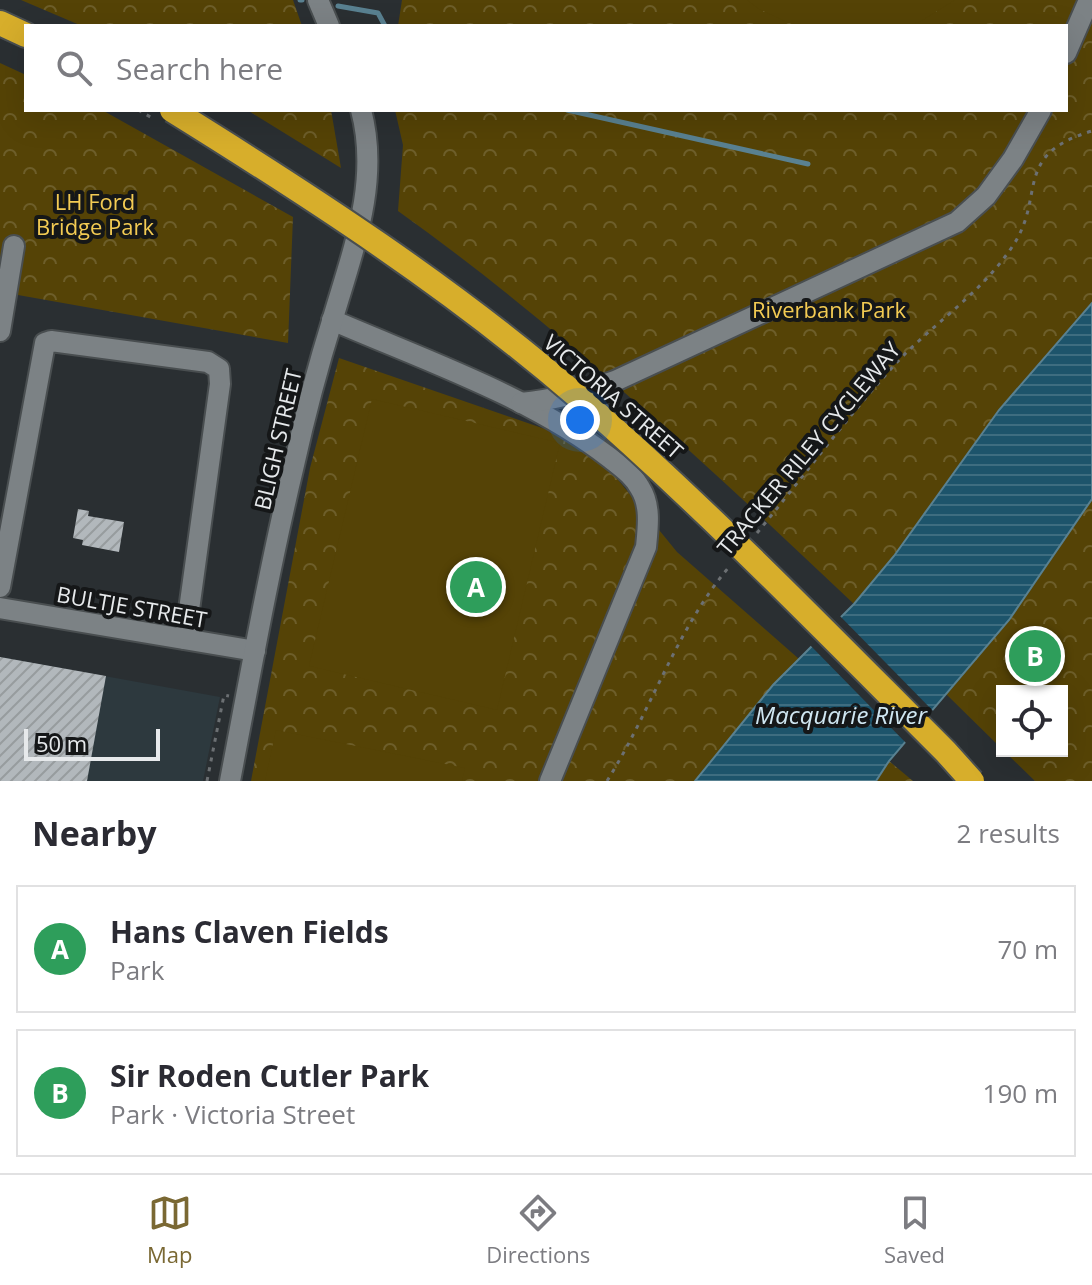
<!DOCTYPE html>
<meta charset="utf-8">
<style>
:root{--surface:#fff;--page:#f7f7f7;--text:#2b2b33;--muted:#7c7c81;--line:#e1e1e2;--accent:#7a6833}
body{margin:0;font-family:"Open Sans",sans-serif;background:var(--page);color:var(--text)}
.controls{position:absolute;right:24px;bottom:24px;display:grid;overflow:hidden;border-radius:0px;box-shadow:0 8px 32px #0002}
.controls button{width:72px;height:72px;display:grid;place-items:center;padding:0;border:0;border-bottom:2px solid var(--line);background:var(--surface);color:var(--text);font:40px sans-serif}
.scale{position:absolute;left:24px;bottom:20px;width:136px;box-sizing:border-box;padding-left:8px;border:4px solid #e6e9eb;border-top:0;font-size:22px;line-height:28px;white-space:nowrap;color:#e6e9eb;-webkit-text-stroke:6px #151718;paint-order:stroke}
.you{position:absolute;left:580px;top:420px;width:28px;height:28px;margin:-20px;border:6px solid #fff;border-radius:50%;background:#1a73e8;box-shadow:0 0 0 12px #1a73e833}
.badge{display:grid;place-items:center;width:52px;height:52px;border-radius:50%;background:var(--accent);color:#fff;font-size:26px;font-weight:700}
.pin{position:absolute;translate:-50% -50%;border:4px solid #fff;box-shadow:0 2px 8px #0006}
.list{margin:0;padding:0;list-style:none}
h2{display:flex;justify-content:space-between;align-items:center;height:104px;margin:0;padding:0 32px;font-size:34px}
h2 small{font-size:26px;font-weight:400;color:var(--muted)}
.list li{display:grid;grid-template-columns:52px 1fr auto;gap:24px;align-items:center;box-sizing:border-box;height:128px;margin:0 16px 16px;padding:0 16px;border:2px solid var(--line);border-radius:0px}
.list b{display:block;font-size:30px;white-space:nowrap}
.list p{margin:0;font-size:26px;white-space:nowrap;color:var(--muted)}
.list em{font-size:26px;font-style:normal;color:var(--muted)}
.icon{flex:none;width:44px;height:44px;fill:none;stroke:currentColor;stroke-width:2;stroke-linecap:round;stroke-linejoin:round}
.map{position:relative;flex:none;width:1092px;height:781px;overflow:hidden}
.search{position:absolute;background:var(--surface);box-shadow:0 8px 32px #0002;left:24px;right:24px;top:24px;height:88px;display:flex;align-items:center;gap:20px;box-sizing:border-box;padding:0 28px;border-radius:0px;color:var(--muted);font-size:30px}
.sheet{height:392px;background:var(--surface)}
nav{display:flex;justify-content:space-around;align-items:center;box-sizing:border-box;height:112px;border-top:2px solid var(--line);background:var(--surface);font-size:22px;color:var(--muted)}
nav a{display:grid;justify-items:center;gap:4px}
nav .on{color:var(--accent)}
.map>svg:first-child{display:block}
.built{fill:#2d393e}
.park{fill:url(#park-crowns)}
.pitch{fill:#554306}
.water{fill:url(#water-rules);stroke:#598191;stroke-width:2}
.pier{fill:#2a2f32}
.lines{fill:none;stroke-linecap:round;stroke-linejoin:round}
.stream{stroke:#598191;stroke-width:5}
.building{fill:url(#building-hatch)}
.minor-casing{stroke:#494e50;stroke-width:24}
.highway-casing{stroke:#494e50;stroke-width:28}
.path{stroke:#6c7073;stroke-width:3;stroke-dasharray:4 6;stroke-linecap:butt}
.minor{stroke:#7c8285;stroke-width:20}
.highway{stroke:#d7ae2b;stroke-width:24}
.highway-bridge-casing{stroke:#494e50;stroke-width:28;stroke-linecap:butt}
.path-bridge{stroke:#6c7073;stroke-width:3;stroke-dasharray:4 6;stroke-linecap:butt}
.highway-bridge{stroke:#d7ae2b;stroke-width:24}
.labels{text-anchor:middle;dominant-baseline:central;stroke-width:8;stroke-linejoin:round;paint-order:stroke}
.park-label{font-size:22px;fill:#f3cb53;stroke:#151718}
.street-label{font-size:22px;fill:#e6e9eb;stroke:#151718}
.water-label{font-size:24px;font-style:italic;fill:#cfe6f1;stroke:#151718}
</style>
<div class="map">
<svg width="1092" height="781" viewBox="0 0 1092 781">
<defs>
<pattern id="park-crowns" width="20" height="18" patternUnits="userSpaceOnUse" patternTransform="scale(2)"><rect width="20" height="18" fill="#554306"/><path d="M2 6a3 3 0 1 1 6 0M12 15a3 3 0 1 1 6 0" fill="none" stroke="#6d5e2a"/></pattern>
<pattern id="water-rules" width="6" height="5" patternUnits="userSpaceOnUse" patternTransform="scale(2)"><rect width="6" height="5" fill="#1d546b"/><path d="M0 2.5h6" fill="none" stroke="#3e6d80"/></pattern>
<pattern id="building-hatch" width="6" height="6" patternUnits="userSpaceOnUse" patternTransform="scale(2)"><rect width="6" height="6" fill="#b2b8bc"/><path d="M-1 1l2-2M0 6l6-6M5 7l2-2" fill="none" stroke="#979c9e"/></pattern>
</defs>
<rect width="100%" height="100%" fill="#2a2f32"/>
<!-- built -->
<path class="built" d="M0,657L220,697L203,781H0Z"/>
<!-- park -->
<g class="park">
<path d="M21,0H293L302,26H82Z"/>
<path d="M402,0H1092V303L999,410L894,556L854,604C708,466 562,328 398,211L403,145L395,110H1066V26H398Z"/>
<path d="M0,63L26,75V110H102L293,217L288,343L18,295L0,289Z"/>
<path d="M247,110H331L341,168Z"/>
<path d="M339,358L545,429L606,465L677,552L799,659L773,685L695,781H251L310,468Z"/>
<path d="M1092,499V781H1035L1004,751H1062V691H1002V749L946,694L1009,620Z"/>
<path d="M889,761L913,781H877Z"/>
</g>
<!-- pitch -->
<g class="pitch">
<path d="M747,0H955L921,21L907,26H796L759,9Z"/>
<path d="M372,399L560,443L497,710L309,666Z"/>
<path d="M276,730L465,768L462,781H265Z"/>
</g>
<!-- water -->
<path class="water" d="M1092,303V499L1009,620L889,761L876,781H695L773,685L854,604L894,556L999,410Z"/>
<!-- pier -->
<path class="pier" d="M838,614L935,713L908,745L809,644Z"/>
<g class="lines">
<!-- stream -->
<g class="stream">
<path d="M300,0H302"/>
<path d="M338,6L378,13L385,26"/>
<path d="M567,110L808,164"/>
</g>
</g>
<!-- building -->
<g class="building">
<path d="M78,509L89,511L88,516L124,522L119,552L82,545L83,540L73,538Z"/>
<path d="M0,657L106,676L87,781H0Z"/>
</g>
<g class="lines">
<defs>
<g id="minor">
<path d="M318,0L329,26"/>
<path d="M1066,53L1089,0"/>
<path d="M332,320C424,360 530,396 610,458C621,467 633,475 640,488C651,505 648,527 646,547L550,781"/>
<path d="M0,331L14,246"/>
<path d="M521,403C553,400 584,392 615,381L957,222L986,196L1013,159L1041,110"/>
<path d="M0,587L45,343L51,341L208,362L219,369L220,384L185,639"/>
<path d="M0,608L255,651"/>
<path d="M230,781C250,676 269,569 294,465C305,415 318,366 333,318C353,250 380,181 361,110"/>
</g>
<path id="highway" d="M0,23L26,35"/>
</defs>
<!-- minor casing -->
<use href="#minor" class="minor-casing"/>
<!-- highway casing -->
<use href="#highway" class="highway-casing"/>
<!-- path -->
<g class="path">
<path d="M757,533C804,476 850,413 900,359C937,321 982,292 1012,247C1047,196 1011,155 1092,131"/>
<path d="M207,781L224,695L229,696"/>
<path d="M607,781C651,711 676,630 729,567"/>
</g>
<!-- minor -->
<use href="#minor" class="minor"/>
<!-- highway -->
<use href="#highway" class="highway"/>
<defs>
<path id="highway-bridge" d="M172,110C312,197 451,287 576,395C706,508 825,631 946,752L972,781"/>
</defs>
<!-- highway-bridge casing -->
<use href="#highway-bridge" class="highway-bridge-casing"/>
<!-- path-bridge -->
<path class="path-bridge" d="M138,110L154,119"/>
<!-- highway-bridge -->
<use href="#highway-bridge" class="highway-bridge"/>
</g>
<g class="labels">
<!-- park labels -->
<g class="park-label">
<text x="95" y="201">LH Ford<tspan x="95" dy="25">Bridge Park</tspan></text>
<text x="829" y="309">Riverbank Park</text>
</g>
<!-- street labels -->
<g class="street-label">
<text transform="translate(614 396) rotate(41)">VICTORIA STREET</text>
<text transform="translate(277 439) rotate(-77)">BLIGH STREET</text>
<text transform="translate(808 448) rotate(-50)">TRACKER RILEY CYCLEWAY</text>
<text transform="translate(132 606) rotate(10)">BULTJE STREET</text>
</g>
<!-- water labels -->
<g class="water-label">
<text x="841" y="714">Macquarie River</text>
</g>
</g>
</svg>
<div class="controls">
<button><svg class="icon" aria-label="locate" viewBox="0 0 24 24"><circle cx="12" cy="12" r="6"/><path d="M12 2v4M12 18v4M2 12h4M18 12h4"/></svg></button>
</div>
<div class="scale">50 m</div>
<div class="you"></div>
<div class="pin badge" style="left:476px;top:587px;background:#2e9e5b">A</div>
<div class="pin badge" style="left:1035px;top:656px;background:#2e9e5b">B</div>
<div class="search"><svg class="icon" aria-label="search" viewBox="0 0 24 24"><circle cx="10" cy="10" r="6"/><path d="M15 15l6 6"/></svg>Search here</div>
</div>
<section class="sheet">
<h2>Nearby<small>2 results</small></h2>
<ul class="list">
<li><span class="badge" style="background:#2e9e5b">A</span><div><b>Hans Claven Fields</b><p>Park</p></div><em>70 m</em></li>
<li><span class="badge" style="background:#2e9e5b">B</span><div><b>Sir Roden Cutler Park</b><p>Park · Victoria Street</p></div><em>190 m</em></li>
</ul>
</section>
<nav>
<a class="on"><svg class="icon" aria-label="map" viewBox="0 0 24 24"><path d="M3 6l6-2 6 2 6-2v14l-6 2-6-2-6 2zM9 4v14M15 6v14"/></svg>Map</a>
<a><svg class="icon" aria-label="directions" viewBox="0 0 24 24"><path d="M12 3l9 9-9 9-9-9zM9 14v-3h6M13 9l2 2-2 2"/></svg>Directions</a>
<a><svg class="icon" aria-label="saved" viewBox="0 0 24 24"><path d="M7 4h10v16l-5-4-5 4z"/></svg>Saved</a>
</nav>
